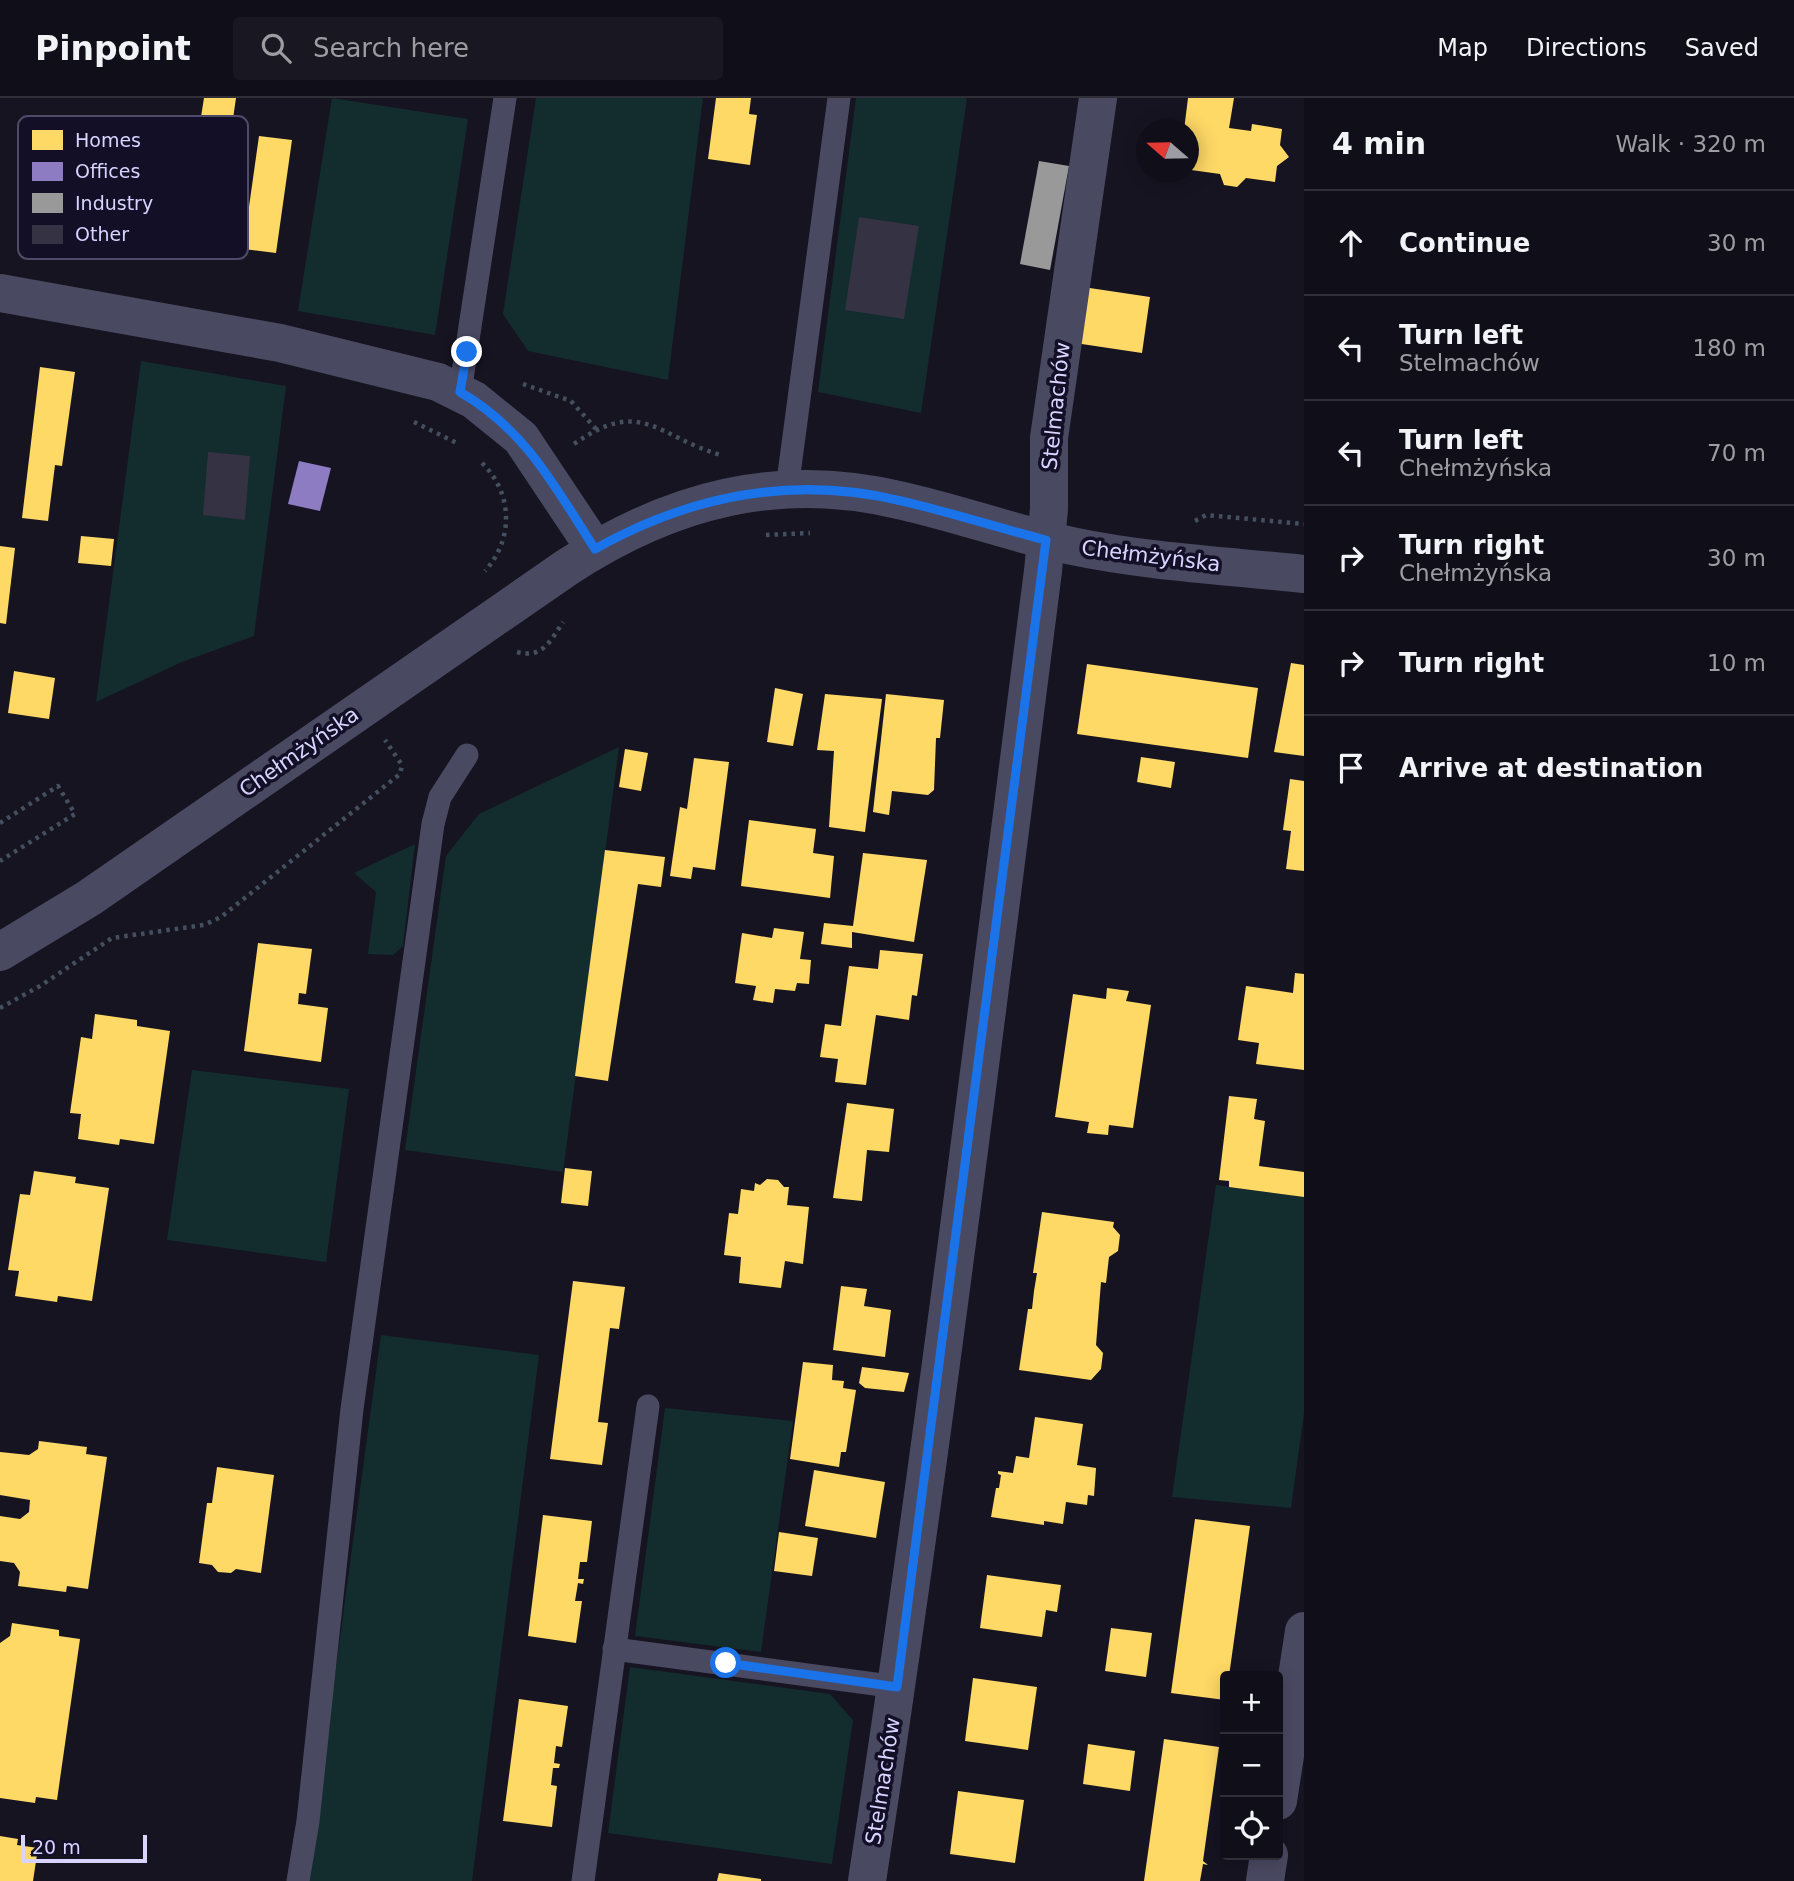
<!DOCTYPE html>
<meta charset="utf-8">
<style>
:root{--surface:#100f19;--page:#191822;--text:#f1f3f6;--muted:#9c9ca2;--line:#302f38}
body{margin:0;font-family:"DejaVu Sans",sans-serif;background:var(--page);color:var(--text)}
.controls{position:absolute;right:21px;bottom:21px;display:grid;overflow:hidden;border-radius:7px;box-shadow:0 4px 18px #0003}
.controls button{width:63px;height:63px;display:grid;place-items:center;padding:0;border:0;border-bottom:2px solid var(--line);background:var(--surface);color:var(--text);font:35px sans-serif}
.compass{position:absolute;left:1136px;top:21px;width:63px;height:63px;border-radius:50%;background:var(--surface);box-shadow:0 4px 18px #0003;rotate:290deg}
.scale{position:absolute;left:21px;bottom:18px;width:126px;box-sizing:border-box;padding-left:7px;border:4px solid #d9d4ff;border-top:0;font-size:19px;line-height:24px;white-space:nowrap;color:#d9d4ff;-webkit-text-stroke:5px #130f26;paint-order:stroke}
.stop{position:absolute;width:21px;height:21px;margin:-16px;border:5px solid #1a73e8;border-radius:50%;background:#fff}
.stop.end{background:#1a73e8;border-color:#fff;box-shadow:0 2px 7px #0008}
.list{margin:0;padding:0;list-style:none}
h2{display:flex;justify-content:space-between;align-items:center;height:91px;margin:0;padding:0 28px;font-size:30px}
h2 small{font-size:23px;font-weight:400;color:var(--muted)}
.list li{display:grid;grid-template-columns:46px 1fr auto;gap:21px;align-items:center;box-sizing:border-box;height:105px;padding:0 28px;border-top:2px solid var(--line)}
.list b{display:block;font-size:26px;white-space:nowrap}
.list p{margin:0;font-size:23px;white-space:nowrap;color:var(--muted)}
.list em{font-size:23px;font-style:normal;color:var(--muted)}
.icon{flex:none;width:38px;height:38px;fill:none;stroke:currentColor;stroke-width:2;stroke-linecap:round;stroke-linejoin:round}
.map{position:relative;flex:none;width:1304px;height:1783px;overflow:hidden}
header{display:flex;align-items:center;gap:42px;box-sizing:border-box;height:98px;padding:0 35px;background:var(--surface);border-bottom:2px solid var(--line)}
header strong{font-size:33px}
nav{display:flex;gap:38px;margin-inline-start:auto;font-size:24px}
.search{width:490px;height:63px;background:var(--page);display:flex;align-items:center;gap:18px;box-sizing:border-box;padding:0 24px;border-radius:7px;color:var(--muted);font-size:26px}
main{display:flex}
aside{flex:1;background:var(--surface)}
.map>svg:first-child{display:block}
.green{fill:#132c2d}
.homes{fill:#ffd966}
.offices{fill:#8e7cc3}
.industry{fill:#999}
.building{fill:#343243}
.lines{fill:none;stroke-linecap:round;stroke-linejoin:round}
.path{stroke:#44505f;stroke-width:4.5;stroke-dasharray:3.5 5;stroke-linecap:butt}
.service{stroke:#4a4962;stroke-width:23}
.minor{stroke:#4a4962;stroke-width:38}
.tertiary{stroke:#4a4962;stroke-width:38}
.route{stroke:#1a73e8;stroke-width:9}
.labels{text-anchor:middle;dominant-baseline:central;stroke-width:7;stroke-linejoin:round;paint-order:stroke}
.street-label{font-size:21px;fill:#d9d4ff;stroke:#130f26}
.key{fill:#130f26;stroke:#4e4a67;stroke-width:2}
.key-label{font-size:19px;fill:#d9d4ff}
</style>
<header>
<strong>Pinpoint</strong>
<div class="search"><svg class="icon" aria-label="search" viewBox="0 0 24 24"><circle cx="10" cy="10" r="6"/><path d="M15 15l6 6"/></svg>Search here</div>
<nav><a>Map</a><a>Directions</a><a>Saved</a></nav>
</header>
<main>
<div class="map">
<svg width="1304" height="1783" viewBox="0 0 1304 1783">
<rect width="100%" height="100%" fill="#161421"/>
<!-- green -->
<g class="green">
<path d="M332,0L468,21L435,237L298,213Z"/>
<path d="M536,0H703L668,282L528,253L503,216Z"/>
<path d="M856,0H967L921,315L818,294Z"/>
<path d="M141,263L286,288L254,538L182,564L96,604Z"/>
<path d="M619,649L563,1074L405,1052L446,758L479,716Z"/>
<path d="M415,746L403,848L393,857L368,856L376,794L354,775Z"/>
<path d="M192,972L349,991L326,1164L167,1142Z"/>
<path d="M1216,1087L1304,1099V1315L1291,1410L1172,1399Z"/>
<path d="M381,1237L539,1257L472,1783H307Z"/>
<path d="M665,1310L793,1323L761,1554L635,1538Z"/>
<path d="M630,1569L830,1596L853,1622L832,1766L608,1735Z"/>
</g>
<!-- homes -->
<g class="homes">
<path d="M204,0H236L228,55L196,50Z"/>
<path d="M716,0H751L749,16L757,17L750,67L708,61Z"/>
<path d="M1188,0H1234L1229,30L1251,33L1252,26L1282,31L1280,47L1289,59L1277,68L1275,84L1246,80L1237,89L1224,87L1220,76L1191,72L1195,47L1188,46V32H1184Z"/>
<path d="M259,38L292,42L276,155L243,151Z"/>
<path d="M1083,189L1150,199L1142,255L1075,245Z"/>
<path d="M40,269L75,274L62,368L55,367L48,423L22,420Z"/>
<path d="M81,438L114,441L111,468L78,465Z"/>
<path d="M0,448L15,450L6,526L0,525Z"/>
<path d="M1291,565L1304,567V658L1274,654Z"/>
<path d="M1087,566L1258,590L1248,660L1077,636Z"/>
<path d="M14,573L55,580L49,621L8,615Z"/>
<path d="M775,590L803,596L793,648L767,644Z"/>
<path d="M825,596L882,601L865,734L829,729L834,653L817,652Z"/>
<path d="M886,596L944,602L940,640H936L934,692L928,697L892,693L889,717L873,714Z"/>
<path d="M625,651L648,655L641,693L619,689Z"/>
<path d="M1141,659L1175,664L1171,690L1137,684Z"/>
<path d="M694,660L729,664L715,772L693,769L691,781L670,778L680,709L687,711Z"/>
<path d="M1290,681L1304,683V773L1286,771L1291,733L1283,732Z"/>
<path d="M749,722L816,731L813,755L834,758L830,800L741,788Z"/>
<path d="M605,752L665,759L661,789L638,786L608,983L575,978Z"/>
<path d="M863,755L927,762L914,844L852,834V850L821,846L824,825L853,828Z"/>
<path d="M774,830L804,834L800,861L811,862L809,886L797,885L795,893L775,891L773,905L753,902L756,888L735,885L742,835L772,840Z"/>
<path d="M258,845L312,851L306,896L299,895L298,906L328,910L321,964L244,953Z"/>
<path d="M880,852L923,856L917,898L912,897L909,922L876,917L866,987L835,984L838,961L820,959L825,926L841,928L849,868L878,871Z"/>
<path d="M1295,875L1304,876V972L1256,966L1259,945L1238,942L1246,888L1293,895Z"/>
<path d="M1107,890L1129,893L1126,903L1151,907L1133,1030L1109,1027L1108,1037L1087,1035L1089,1024L1055,1019L1073,896L1106,901Z"/>
<path d="M95,916L137,922V928L170,933L154,1046L120,1041L119,1047L78,1041L81,1016L70,1015L81,939L92,941Z"/>
<path d="M1229,998L1257,1001L1254,1021L1265,1023L1259,1068L1304,1074V1099L1229,1089V1083L1219,1082Z"/>
<path d="M847,1005L894,1011L889,1054L867,1052L862,1103L833,1100Z"/>
<path d="M565,1070L592,1073L588,1108L561,1105Z"/>
<path d="M34,1073L76,1079L75,1085L109,1090L92,1203L58,1198L57,1204L15,1198L19,1173L8,1172L20,1096L30,1097Z"/>
<path d="M767,1081L778,1082L784,1089H789L787,1107L809,1109L803,1166L785,1163L781,1190L739,1185L741,1159L724,1157L729,1115L738,1116L741,1091L754,1093L755,1085L760,1087Z"/>
<path d="M1042,1114L1114,1124L1113,1129L1120,1137L1118,1153L1109,1159L1106,1185L1101,1184L1096,1247L1103,1255L1101,1271L1091,1282L1019,1272L1028,1211H1032L1034,1193L1037,1175H1033Z"/>
<path d="M573,1183L625,1189L619,1231L610,1230L598,1324L608,1325L602,1367L550,1361Z"/>
<path d="M841,1188L867,1191L864,1208L891,1212L885,1259L833,1252Z"/>
<path d="M803,1264L833,1267L832,1282L844,1283L843,1290L856,1292L846,1354H841L839,1369L790,1361Z"/>
<path d="M862,1269L909,1275L904,1294L865,1290L859,1285Z"/>
<path d="M1035,1319L1083,1326L1077,1367L1096,1370L1094,1398L1088,1397L1087,1407L1066,1404L1063,1426L1044,1423V1427L991,1419L996,1390H999L1001,1377L998,1376V1373L1013,1375L1016,1358L1029,1360Z"/>
<path d="M39,1343L87,1349L86,1356L107,1359L88,1491L67,1488L66,1494L18,1488L20,1474L14,1465L0,1463V1418L20,1421L29,1414L30,1402L0,1397V1354L29,1357L38,1351Z"/>
<path d="M217,1369L274,1377L261,1475L236,1471L231,1475L218,1474L212,1467L199,1465L207,1405H212Z"/>
<path d="M814,1372L885,1384L876,1440L805,1428Z"/>
<path d="M543,1417L592,1423L587,1464H580L578,1481H584L583,1486L578,1485L575,1503H582L576,1545L528,1538Z"/>
<path d="M1195,1421L1250,1428L1229,1578H1225V1602L1171,1595Z"/>
<path d="M779,1434L818,1440L812,1478L774,1473Z"/>
<path d="M987,1477L1061,1487L1057,1514L1046,1512L1042,1539L980,1530Z"/>
<path d="M12,1525L59,1532V1538L80,1541L57,1702L36,1699L35,1705L0,1700V1545L10,1538Z"/>
<path d="M1111,1530L1152,1535L1146,1579L1105,1573Z"/>
<path d="M973,1580L1037,1589L1028,1652L965,1643Z"/>
<path d="M519,1601L568,1608L562,1649L556,1648L554,1665L560,1666L559,1670H553L551,1687L557,1688L552,1729L503,1723Z"/>
<path d="M1164,1641L1219,1649L1203,1763L1208,1767L1203,1766L1200,1783H1144Z"/>
<path d="M1088,1646L1135,1653L1130,1693L1083,1686Z"/>
<path d="M958,1693L1024,1702L1015,1765L950,1756Z"/>
<path d="M0,1738L18,1741L17,1747L38,1750L33,1783H0Z"/>
<path d="M719,1775L761,1781V1783H717Z"/>
</g>
<!-- offices -->
<path class="offices" d="M299,363L331,370L320,413L288,406Z"/>
<!-- industry -->
<path class="industry" d="M1039,63L1069,68L1050,172L1020,166Z"/>
<!-- building -->
<g class="building">
<path d="M859,119L919,128L904,221L845,212Z"/>
<path d="M208,354L250,358L245,422L203,417Z"/>
</g>
<g class="lines">
<!-- path -->
<g class="path">
<path d="M523,286L571,303L596,331"/>
<path d="M414,324L459,346"/>
<path d="M574,346C642,298 657,339 721,357"/>
<path d="M482,365C513,395 514,441 485,473"/>
<path d="M1195,423L1206,417L1304,426"/>
<path d="M766,437L810,435"/>
<path d="M517,554C543,561 551,542 563,524"/>
<path d="M0,725L58,688L75,716L0,763"/>
<path d="M0,910L40,888L112,840L204,827L221,819L400,676L402,667L385,642"/>
</g>
<!-- service -->
<g class="service">
<path d="M460,294L505,0"/>
<path d="M787,391L839,0"/>
<path d="M614,1551L897,1589"/>
<path d="M298,1783L308,1723L352,1311L433,726L440,699L467,657"/>
<path d="M583,1783L648,1308"/>
</g>
<!-- minor -->
<g class="minor">
<path d="M0,195L280,245L438,284L474,302L521,340L595,451"/>
<path d="M1278,1703L1304,1533"/>
<path d="M867,1783C934,1347 987,910 1043,473L1049,411V340L1098,0"/>
<path d="M1265,1783L1269,1757"/>
</g>
<!-- tertiary -->
<path class="tertiary" d="M0,854L89,800L566,470C671,401 779,373 903,403C960,416 1015,436 1072,448C1148,464 1227,468 1304,476"/>
</g>
<g class="lines">
<!-- route -->
<path class="route" d="M467,254L460,294C526,332 555,389 595,451C691,397 794,377 902,403C950,414 998,430 1046,442L897,1589L726,1565"/>
</g>
<g class="labels">
<!-- street labels -->
<g class="street-label">
<text transform="translate(1056 308) rotate(-84)">Stelmachów</text>
<text transform="translate(1151 458) rotate(7)">Chełmżyńska</text>
<text transform="translate(299 654) rotate(-35)">Chełmżyńska</text>
<text transform="translate(883 1683) rotate(-81)">Stelmachów</text>
</g>
</g>
<!-- legend -->
<rect x="18" y="18" width="230" height="143" rx="10" class="key"/>
<rect x="32" y="32" width="31" height="20" fill="#ffd966"/>
<rect x="32" y="64" width="31" height="19" fill="#8e7cc3"/>
<rect x="32" y="95" width="31" height="20" fill="#999"/>
<rect x="32" y="127" width="31" height="19" fill="#343243"/>
<g class="key-label">
<text x="75" y="49">Homes</text>
<text x="75" y="80">Offices</text>
<text x="75" y="112">Industry</text>
<text x="75" y="143">Other</text>
</g>
</svg>
<div class="controls">
<button>+</button>
<button>−</button>
<button><svg class="icon" aria-label="locate" viewBox="0 0 24 24"><circle cx="12" cy="12" r="6"/><path d="M12 2v4M12 18v4M2 12h4M18 12h4"/></svg></button>
</div>
<svg class="compass" viewBox="-18 -18 36 36"><path d="M0-13l5 13h-10z" fill="#e53935"/><path d="M0 13l5-13h-10z" fill="#9c9ca2"/></svg>
<div class="scale">20 m</div>
<div class="stop" style="left:726px;top:1565px"></div>
<div class="stop end" style="left:467px;top:254px"></div>
</div>
<aside>
<h2>4 min<small>Walk · 320 m</small></h2>
<ul class="list">
<li><svg class="icon" aria-label="ahead" viewBox="0 0 24 24"><path d="M12 20V5M6 11l6-6 6 6"/></svg><div><b>Continue</b></div><em>30 m</em></li>
<li><svg class="icon" aria-label="left" viewBox="0 0 24 24"><path d="M17 20v-9H6M10 6l-5 5 5 5"/></svg><div><b>Turn left</b><p>Stelmachów</p></div><em>180 m</em></li>
<li><svg class="icon" aria-label="left" viewBox="0 0 24 24"><path d="M17 20v-9H6M10 6l-5 5 5 5"/></svg><div><b>Turn left</b><p>Chełmżyńska</p></div><em>70 m</em></li>
<li><svg class="icon" aria-label="right" viewBox="0 0 24 24"><path d="M7 20v-9h11M14 6l5 5-5 5"/></svg><div><b>Turn right</b><p>Chełmżyńska</p></div><em>30 m</em></li>
<li><svg class="icon" aria-label="right" viewBox="0 0 24 24"><path d="M7 20v-9h11M14 6l5 5-5 5"/></svg><div><b>Turn right</b></div><em>10 m</em></li>
<li><svg class="icon" aria-label="arrive" viewBox="0 0 24 24"><path d="M6 21V4h12l-3 4 3 4H6"/></svg><div><b>Arrive at destination</b></div></li>
</ul>
</aside>
</main>
